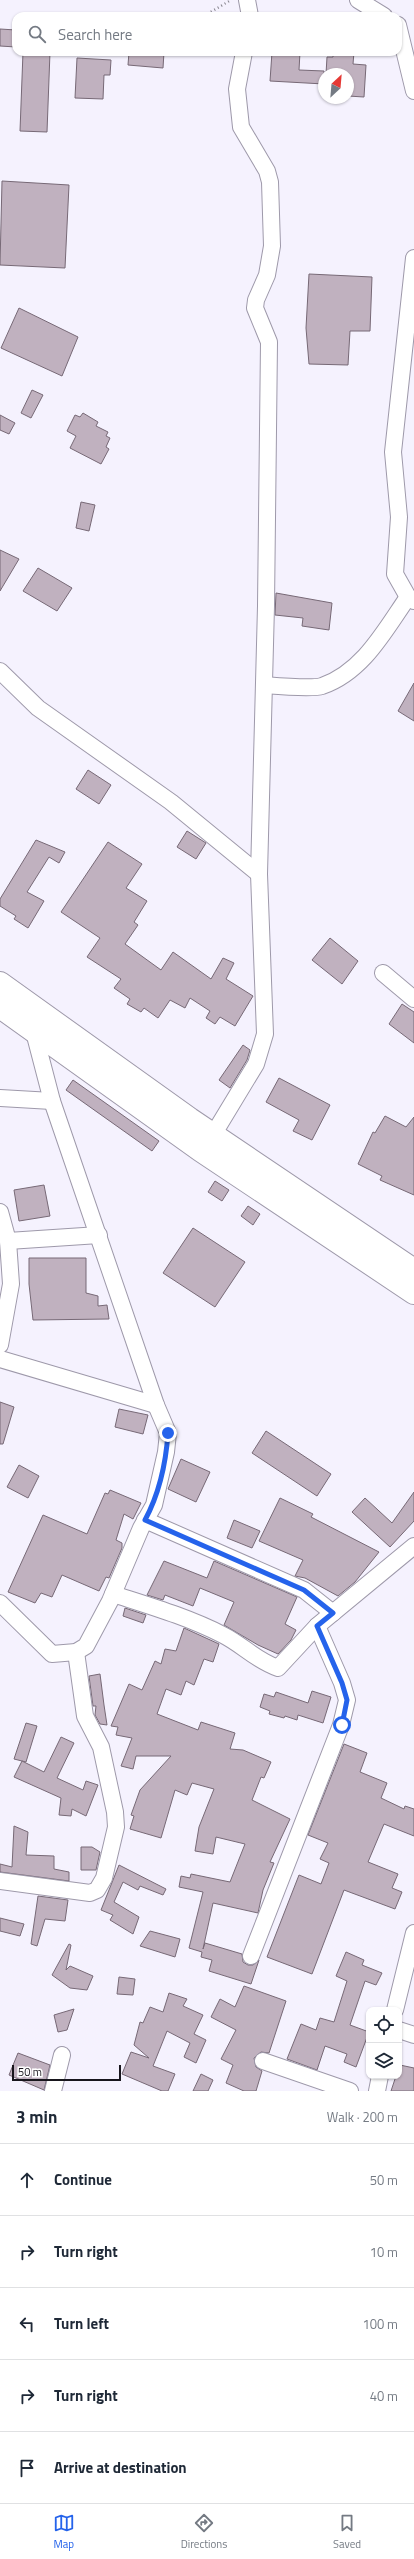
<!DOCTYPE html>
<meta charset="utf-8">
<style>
:root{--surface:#fff;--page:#f6f6f7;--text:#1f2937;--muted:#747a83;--line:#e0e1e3;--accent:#2563eb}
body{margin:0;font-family:"Titillium Web",sans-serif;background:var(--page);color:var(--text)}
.controls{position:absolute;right:12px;bottom:12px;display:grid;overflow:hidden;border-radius:8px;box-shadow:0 1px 3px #0004}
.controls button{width:36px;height:36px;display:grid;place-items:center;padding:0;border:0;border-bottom:1px solid var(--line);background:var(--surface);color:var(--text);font:20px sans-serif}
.compass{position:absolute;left:318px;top:68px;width:36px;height:36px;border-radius:50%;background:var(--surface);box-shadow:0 1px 3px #0004;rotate:26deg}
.scale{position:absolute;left:12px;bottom:10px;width:109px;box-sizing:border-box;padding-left:4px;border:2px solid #17151c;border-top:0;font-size:11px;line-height:14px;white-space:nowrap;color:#17151c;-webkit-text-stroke:3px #fff;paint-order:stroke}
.stop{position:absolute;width:12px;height:12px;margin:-9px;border:3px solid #2563eb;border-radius:50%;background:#fff}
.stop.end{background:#2563eb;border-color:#fff;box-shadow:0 1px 4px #0008}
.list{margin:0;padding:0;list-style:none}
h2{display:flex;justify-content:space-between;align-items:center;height:52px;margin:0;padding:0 16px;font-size:17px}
h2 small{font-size:13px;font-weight:400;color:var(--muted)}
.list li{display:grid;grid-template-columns:26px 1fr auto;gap:12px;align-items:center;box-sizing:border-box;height:72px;padding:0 16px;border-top:1px solid var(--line)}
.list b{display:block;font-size:15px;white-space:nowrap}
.list em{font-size:13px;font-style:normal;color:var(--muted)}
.icon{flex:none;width:22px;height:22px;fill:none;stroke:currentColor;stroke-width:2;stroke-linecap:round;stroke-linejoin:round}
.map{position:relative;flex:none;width:414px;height:2091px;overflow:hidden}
.search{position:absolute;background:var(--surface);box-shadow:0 1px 3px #0004;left:12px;right:12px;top:12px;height:44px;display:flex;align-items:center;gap:10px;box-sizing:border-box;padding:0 14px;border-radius:12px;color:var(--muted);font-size:15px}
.sheet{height:412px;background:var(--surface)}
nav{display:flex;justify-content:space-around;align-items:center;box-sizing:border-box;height:56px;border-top:1px solid var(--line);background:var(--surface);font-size:11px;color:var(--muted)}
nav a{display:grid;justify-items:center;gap:2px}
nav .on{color:var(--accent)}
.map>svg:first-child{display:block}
.building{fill:#c0b1bf;stroke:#776976}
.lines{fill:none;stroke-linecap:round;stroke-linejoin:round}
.street-casing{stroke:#9e99aa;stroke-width:18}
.highway-casing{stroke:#9e99aa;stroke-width:24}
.path{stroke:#87858e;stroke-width:2.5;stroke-dasharray:1 3;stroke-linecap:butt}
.street{stroke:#fff;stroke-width:16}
.highway{stroke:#fff;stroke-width:22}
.route{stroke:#2563eb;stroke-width:5}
</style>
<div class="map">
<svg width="414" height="2091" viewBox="0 0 414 2091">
<rect width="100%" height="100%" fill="#f5f2fe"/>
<!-- building -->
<g class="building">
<path d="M0,29L16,30V47L0,46Z"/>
<path d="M23,52H50L47,132L20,131Z"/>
<path d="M129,52H164L163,68L128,65Z"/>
<path d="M272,52H300L299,70L324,71V84L270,81Z"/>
<path d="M333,52H354L353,64L366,65L364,97L348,96V74H326L327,57H333Z"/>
<path d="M77,58L111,60L110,75H104L103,99L75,98Z"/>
<path d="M2,181L69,185L65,268L0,265Z"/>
<path d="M309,274L372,277L370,331H350L348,365L309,364L306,328Z"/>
<path d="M19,308L78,337L62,376L1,348Z"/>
<path d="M32,390L43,395L31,418L21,413Z"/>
<path d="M83,413L98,422L96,426L108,432L106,436L110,438L106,447L109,449L101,464L70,448L76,436L67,431L75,415L80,417Z"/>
<path d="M0,415L15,423L9,434L0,430Z"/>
<path d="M81,502L95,505L89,531L76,528Z"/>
<path d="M0,550L19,559L0,591Z"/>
<path d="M38,568L72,588L57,611L23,591Z"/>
<path d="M276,593L332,603L329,630L302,626L303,618L275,615Z"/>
<path d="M414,683V721L398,711Z"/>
<path d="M88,770L111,785L99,804L76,789Z"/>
<path d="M187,831L206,843L196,859L177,847Z"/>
<path d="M36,840L65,852L59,863L49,857L27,892L44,901L28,928L14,919L16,916L0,906V899Z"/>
<path d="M108,842L142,864L126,888L147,901L134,922L138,925L125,944L161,970L173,952L211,979L223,958L234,963L226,979L253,996L235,1026L220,1017L215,1024L206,1018L210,1011L190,998L185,1008L170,1000L158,1018L144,1008L141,1012L127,1004L130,999L114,988L121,979L87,957L100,938L61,912Z"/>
<path d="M330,938L358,961L342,984L312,960Z"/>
<path d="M402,1004L414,1012V1043L389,1024Z"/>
<path d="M243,1045L250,1050L247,1060L230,1088L219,1080Z"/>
<path d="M279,1078L330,1105L312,1140L293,1131L299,1120L266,1102Z"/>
<path d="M73,1080L159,1141L152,1151L66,1090Z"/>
<path d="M385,1116L406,1127L414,1117V1195L380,1180L382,1176L358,1164L373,1132L375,1133Z"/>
<path d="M215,1181L229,1190L222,1201L208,1192Z"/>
<path d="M44,1185L50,1216L19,1221L14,1190Z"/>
<path d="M248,1206L260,1214L253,1225L241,1216Z"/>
<path d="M193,1228L245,1262L215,1307L163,1273Z"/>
<path d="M29,1258H86V1293L98,1296V1306L107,1305L109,1319L33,1320L29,1284Z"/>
<path d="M0,1402L14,1407L3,1444H0Z"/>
<path d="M119,1409L148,1415L143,1434L115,1427Z"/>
<path d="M266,1431L331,1474L317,1496L252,1453Z"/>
<path d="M181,1459L210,1472L196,1502L168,1489Z"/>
<path d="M19,1465L39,1476L28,1498L7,1487Z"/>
<path d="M110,1490L141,1503L133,1519L124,1514L116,1540L122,1543V1548L109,1578L106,1577L99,1591L62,1575L52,1597L41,1593L35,1603L8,1592L43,1515L87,1534L105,1493L108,1494Z"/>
<path d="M414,1492V1521L390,1547L352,1512L365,1498L392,1523Z"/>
<path d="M280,1498L313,1514L311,1517L379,1552L355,1582L338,1596L305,1578L295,1576L303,1560L259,1541Z"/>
<path d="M234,1520L260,1531L252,1548L227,1538Z"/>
<path d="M164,1561L207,1578L214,1561L297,1597L285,1624L296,1630L291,1640L278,1654L258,1645L224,1625L234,1602L200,1588L193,1606L165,1595L163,1600L147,1595Z"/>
<path d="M125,1608L146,1615L143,1623L123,1616Z"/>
<path d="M184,1628L219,1644L213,1662L204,1659L194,1685L186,1681L181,1695L166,1689L157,1714L198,1730L201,1722L235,1733L230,1749L243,1750L271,1762L264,1778L261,1777L252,1800L290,1819L270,1862L274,1863L263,1890L258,1913L213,1903L203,1949L205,1943L242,1954L243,1962L248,1965H253L259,1960L251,1984L209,1971L212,1960L201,1957L202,1952L189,1948L203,1892L179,1887L181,1876L190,1878L191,1874L230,1882L245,1844L216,1837L213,1854L195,1851L199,1827L214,1789L192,1783L187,1795L175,1790L161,1838L130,1829L134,1816L131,1815L140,1790L171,1756H136L133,1769L121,1766L132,1738L116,1735L118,1727L111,1726L129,1684L142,1690L155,1661L161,1664L165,1649L176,1651Z"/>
<path d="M100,1674L104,1705L107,1725L100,1724L95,1715L96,1706H93L89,1676Z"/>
<path d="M312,1691L331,1697L323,1723L298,1715L297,1720L285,1716L284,1718L269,1714L270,1711L260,1707L264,1694L274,1697L276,1692L308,1703Z"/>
<path d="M26,1723L37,1726L26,1762L14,1759Z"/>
<path d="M61,1737L74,1743L57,1778L83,1790L86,1781L98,1785L86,1816L72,1809L71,1816L59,1815L61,1798L14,1777L22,1761L44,1772Z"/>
<path d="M344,1744L367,1753L360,1772L387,1783L381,1798L404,1809L405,1806L414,1809V1836L384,1824L368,1862L398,1874L392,1888L402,1892L395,1909L344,1890L312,1974L267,1957L299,1875L321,1884L329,1863L320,1859L328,1843L308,1835Z"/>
<path d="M14,1826L28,1832L26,1855L54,1856V1869L69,1872V1881L0,1872V1864L12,1867Z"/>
<path d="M81,1847H92L100,1852L96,1870H81Z"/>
<path d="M119,1865L166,1889L163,1895L140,1886L138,1890L123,1882L114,1902L139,1917L133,1934L110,1920L113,1915L101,1910Z"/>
<path d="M38,1896L68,1900L65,1921L45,1919L37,1946L31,1944Z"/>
<path d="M0,1918L24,1924L20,1936L0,1931Z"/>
<path d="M150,1931L180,1939L175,1957L140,1946Z"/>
<path d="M69,1944L71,1945L66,1970L70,1966L93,1976L87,1990L70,1988L52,1975Z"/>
<path d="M346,1952L364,1960L362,1965L382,1973L376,1985L365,1981L350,2025L369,2032L356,2067L344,2062L347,2054L325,2046L317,2070L287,2059L301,2024L316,2030L320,2018L334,2022L347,1981L336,1976Z"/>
<path d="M119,1977L135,1979L133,1995L117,1994Z"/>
<path d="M244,1986L286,2001L269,2053L261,2052L254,2058L256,2067L262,2071L256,2091H244L226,2083L233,2065L221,2059L236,2030L211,2017L220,1999L235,2007Z"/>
<path d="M169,1993L187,1999L183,2006L203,2015L194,2034L206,2040L196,2063L184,2057L190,2043L167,2031L153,2066L175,2074L168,2091H162L122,2074L131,2052L149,2058L134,2045L140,2022L143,2023L150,2007L163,2012Z"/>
<path d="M74,2009L67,2030L58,2032L54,2015Z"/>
<path d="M18,2053L50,2065L44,2090L9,2075Z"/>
<path d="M400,2065L414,2068V2091H391L396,2076H399Z"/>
<path d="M201,2074L213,2080L208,2091H193Z"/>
</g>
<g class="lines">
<defs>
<g id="street">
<path d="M247,0L250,16"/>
<path d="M358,0L384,16"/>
<path d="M398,25L414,91"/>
<path d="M414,258L393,452L399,517L395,574L408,597L414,601"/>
<path d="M0,671L38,708L171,802L259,874"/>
<path d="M264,685C277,686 312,689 322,686C363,672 385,630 408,597"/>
<path d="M383,973L414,999"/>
<path d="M0,1098L52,1101"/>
<path d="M213,1135L256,1064L265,1034L259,874L266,606L269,342L255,308L256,300L267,275L272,246L270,182L267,171L241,127L237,89L244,52"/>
<path d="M0,1212L8,1241L11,1284L0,1345"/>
<path d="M8,1241L99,1235"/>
<path d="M0,1359L156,1405"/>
<path d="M145,1520L304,1590L333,1613"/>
<path d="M113,1594C150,1606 188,1617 223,1635C243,1645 255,1660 278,1668L317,1626L414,1546"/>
<path d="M0,1603L52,1654L76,1652L86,1646L110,1601L141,1528L154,1505L166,1452L168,1433L156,1405L52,1101L34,1032"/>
<path d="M0,1881L90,1893L97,1890L104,1878L116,1827L115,1812L101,1747L85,1716L76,1652"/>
<path d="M251,1956L341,1725L347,1700L342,1683L317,1626"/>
<path d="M395,2010L414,1933"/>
<path d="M399,2030L414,2035"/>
<path d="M263,2061L350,2091"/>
<path d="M53,2091L62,2055"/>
<path d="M377,2091L380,2076"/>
</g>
<g id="highway">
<path d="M0,983L190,1119L414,1270"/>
<path d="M0,1007L200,1150L414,1293"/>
</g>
</defs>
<!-- street casing -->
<use href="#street" class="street-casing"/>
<!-- highway casing -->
<use href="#highway" class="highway-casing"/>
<!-- path -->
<path class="path" d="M204,16L231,0"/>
<!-- street -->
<use href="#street" class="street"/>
<!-- highway -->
<use href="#highway" class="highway"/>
</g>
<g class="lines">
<!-- route -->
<path class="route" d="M168,1433C166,1462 159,1494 145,1520L304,1590L333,1613L317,1626L342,1683L347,1700L342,1725"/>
</g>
</svg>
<div class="controls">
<button><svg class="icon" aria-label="locate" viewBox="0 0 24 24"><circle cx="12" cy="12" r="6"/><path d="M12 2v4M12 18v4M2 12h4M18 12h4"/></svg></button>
<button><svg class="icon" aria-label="layers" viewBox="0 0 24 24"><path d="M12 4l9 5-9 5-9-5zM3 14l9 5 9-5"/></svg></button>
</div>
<svg class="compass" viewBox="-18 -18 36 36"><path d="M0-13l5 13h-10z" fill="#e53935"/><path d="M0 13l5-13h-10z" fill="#747a83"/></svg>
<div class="scale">50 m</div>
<div class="stop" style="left:342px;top:1725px"></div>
<div class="stop end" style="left:168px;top:1433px"></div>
<div class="search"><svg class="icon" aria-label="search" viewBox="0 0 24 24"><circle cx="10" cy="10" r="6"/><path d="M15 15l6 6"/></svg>Search here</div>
</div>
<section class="sheet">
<h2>3 min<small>Walk · 200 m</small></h2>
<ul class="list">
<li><svg class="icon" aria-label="ahead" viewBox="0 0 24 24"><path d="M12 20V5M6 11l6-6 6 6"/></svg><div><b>Continue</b></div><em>50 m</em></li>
<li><svg class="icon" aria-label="right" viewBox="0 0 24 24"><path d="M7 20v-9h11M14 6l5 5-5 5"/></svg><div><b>Turn right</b></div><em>10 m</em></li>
<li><svg class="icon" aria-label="left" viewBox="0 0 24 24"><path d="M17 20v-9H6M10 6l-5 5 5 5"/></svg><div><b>Turn left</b></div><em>100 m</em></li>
<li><svg class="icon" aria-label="right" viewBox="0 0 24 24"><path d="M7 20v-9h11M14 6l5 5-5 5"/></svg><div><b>Turn right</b></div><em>40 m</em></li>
<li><svg class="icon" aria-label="arrive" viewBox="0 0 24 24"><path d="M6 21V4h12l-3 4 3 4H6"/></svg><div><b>Arrive at destination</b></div></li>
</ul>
</section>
<nav>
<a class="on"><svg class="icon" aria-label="map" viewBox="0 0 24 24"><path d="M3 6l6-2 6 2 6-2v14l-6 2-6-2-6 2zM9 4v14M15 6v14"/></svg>Map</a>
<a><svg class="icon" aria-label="directions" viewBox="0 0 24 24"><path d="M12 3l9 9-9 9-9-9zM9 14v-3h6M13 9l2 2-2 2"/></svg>Directions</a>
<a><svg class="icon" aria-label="saved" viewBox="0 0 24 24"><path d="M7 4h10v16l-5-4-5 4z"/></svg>Saved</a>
</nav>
